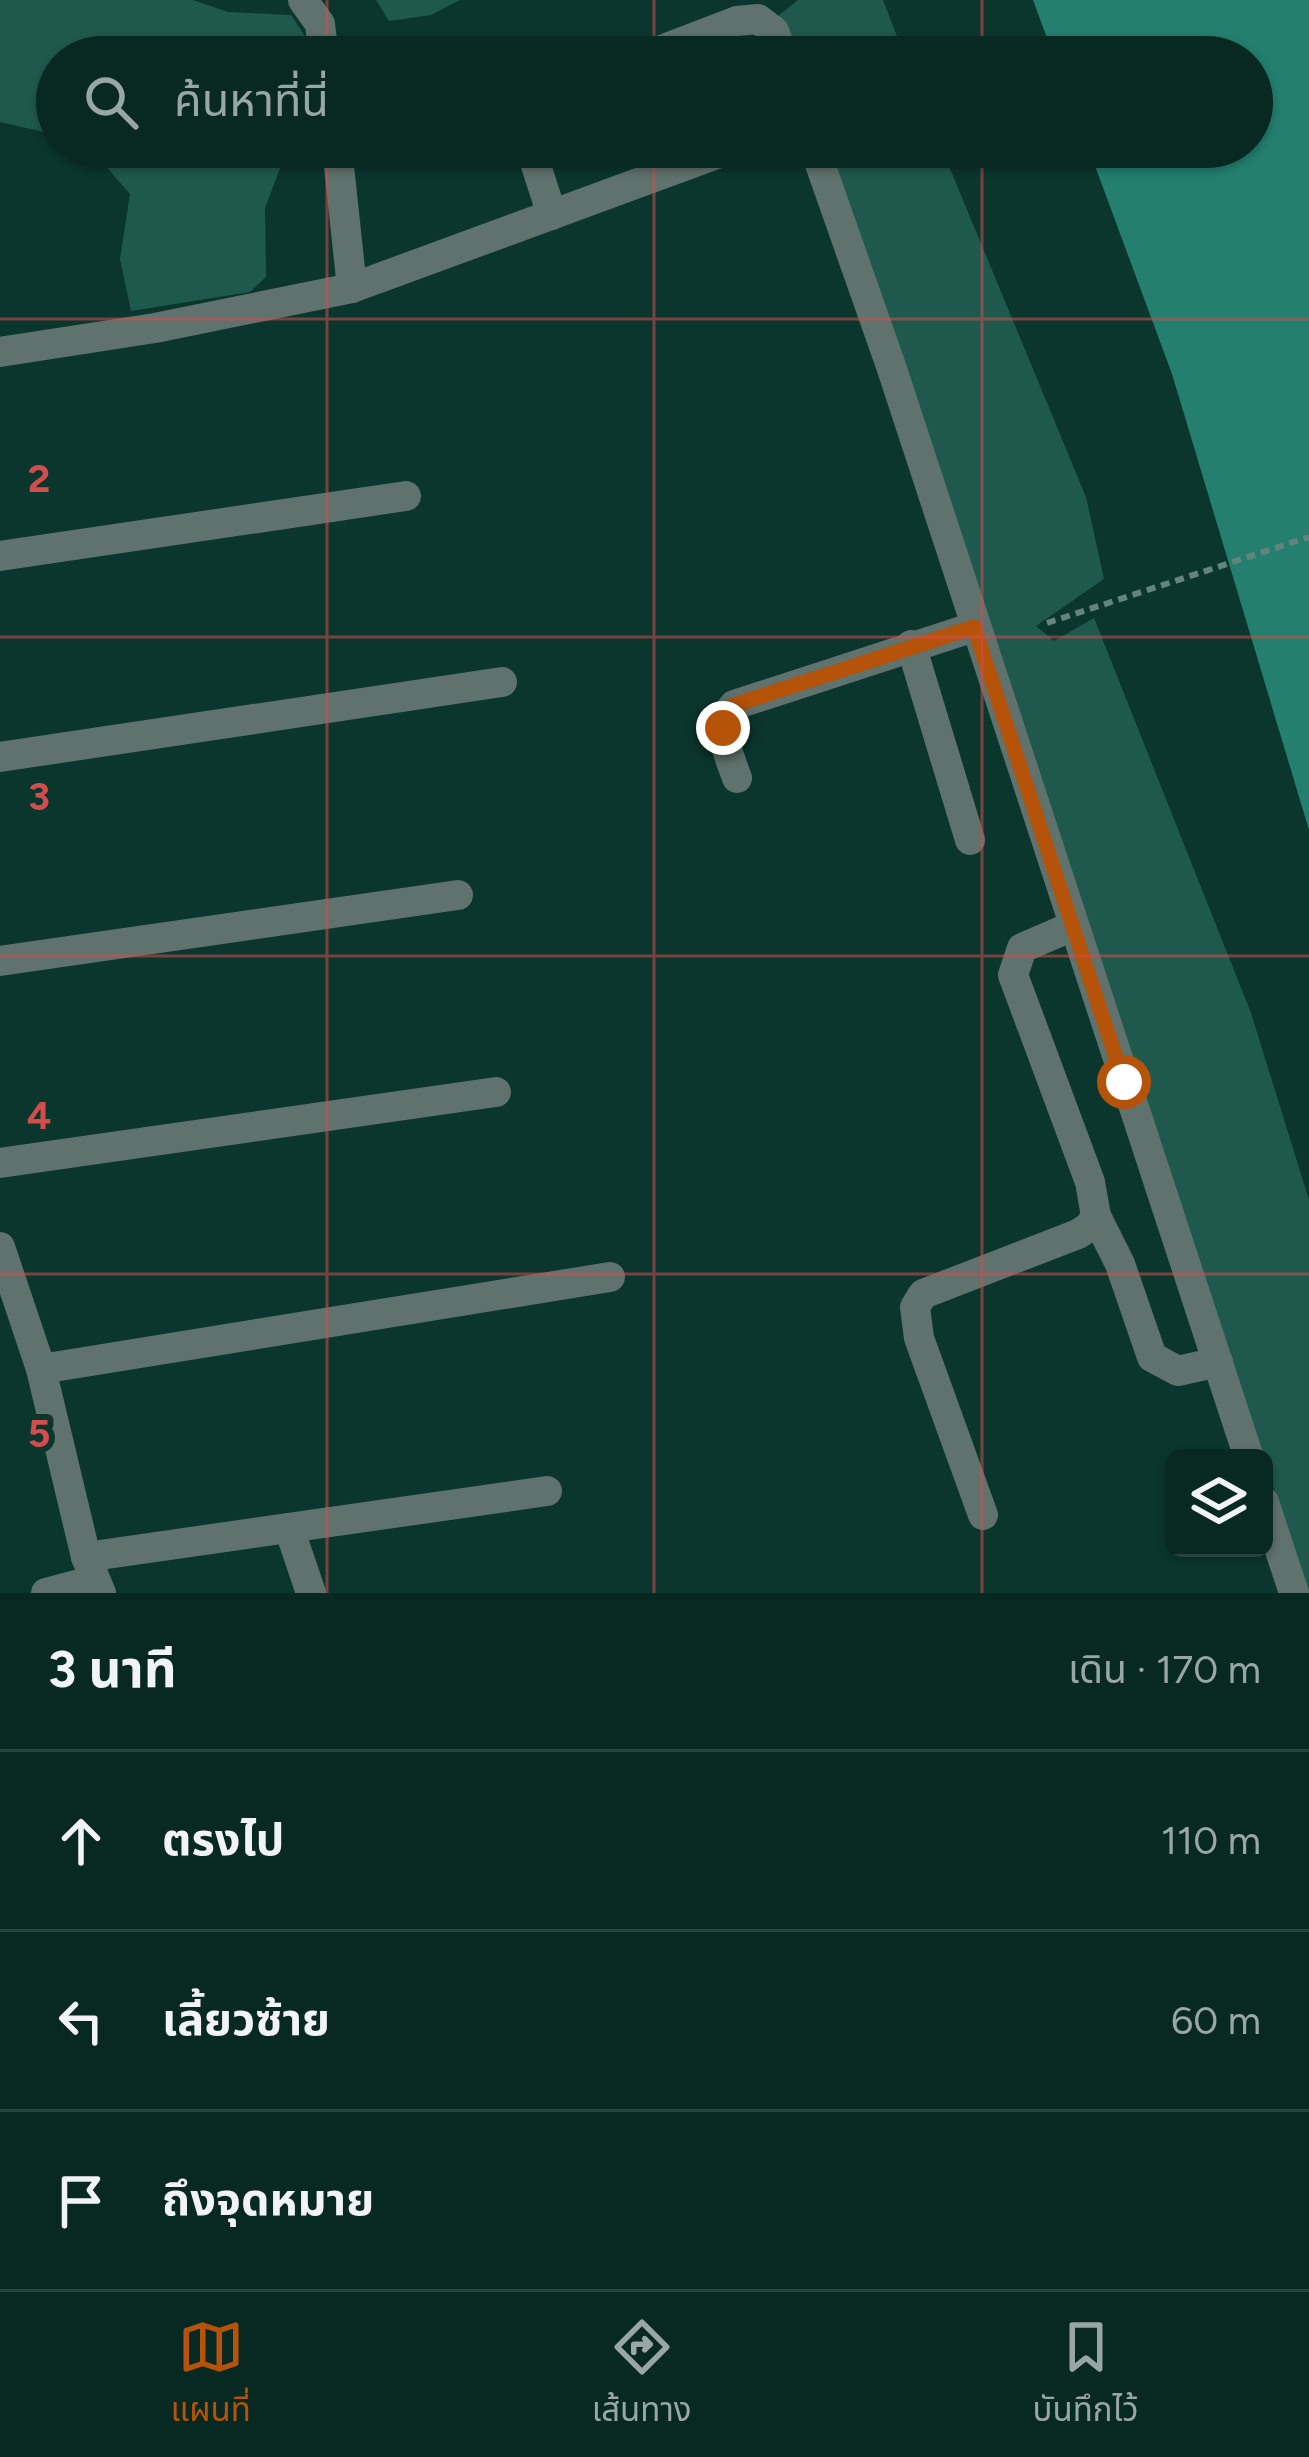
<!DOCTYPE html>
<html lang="th">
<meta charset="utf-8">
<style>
:root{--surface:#082822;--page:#11302a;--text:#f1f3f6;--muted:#98a6a5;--line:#294440;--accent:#b45309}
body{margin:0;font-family:Figtree,"Noto Sans Thai",sans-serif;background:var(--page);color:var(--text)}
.controls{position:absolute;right:36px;bottom:36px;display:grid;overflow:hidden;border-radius:18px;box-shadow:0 3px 9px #0004}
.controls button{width:108px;height:108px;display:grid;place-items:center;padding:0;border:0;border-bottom:3px solid var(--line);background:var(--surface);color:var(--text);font:60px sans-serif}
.stop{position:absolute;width:36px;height:36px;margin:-27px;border:9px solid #b45309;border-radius:50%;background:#fff}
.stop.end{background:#b45309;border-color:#fff;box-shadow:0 3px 12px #0008}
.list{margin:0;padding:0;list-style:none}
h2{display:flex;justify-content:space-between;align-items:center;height:156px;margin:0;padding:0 48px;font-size:51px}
h2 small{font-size:39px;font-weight:400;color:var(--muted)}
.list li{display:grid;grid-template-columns:78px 1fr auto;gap:36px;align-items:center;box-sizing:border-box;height:180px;padding:0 48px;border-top:3px solid var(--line)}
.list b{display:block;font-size:45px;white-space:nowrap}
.list em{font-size:39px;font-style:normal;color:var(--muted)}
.icon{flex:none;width:66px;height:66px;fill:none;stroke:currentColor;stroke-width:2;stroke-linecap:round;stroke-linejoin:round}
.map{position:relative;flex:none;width:1309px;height:1593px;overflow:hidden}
.search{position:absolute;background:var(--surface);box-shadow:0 3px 9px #0004;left:36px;right:36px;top:36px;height:132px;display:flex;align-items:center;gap:30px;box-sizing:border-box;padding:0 42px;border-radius:66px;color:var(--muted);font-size:45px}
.sheet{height:696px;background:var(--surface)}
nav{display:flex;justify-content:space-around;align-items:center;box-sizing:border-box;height:168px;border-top:3px solid var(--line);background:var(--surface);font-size:33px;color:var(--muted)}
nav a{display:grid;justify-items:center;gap:6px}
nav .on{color:var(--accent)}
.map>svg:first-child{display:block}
.green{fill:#1f594e}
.water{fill:#247f6e}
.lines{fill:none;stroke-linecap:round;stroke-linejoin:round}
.path{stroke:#62847d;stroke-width:6;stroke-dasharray:9 6;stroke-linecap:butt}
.minor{stroke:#60726d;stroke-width:30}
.route{stroke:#b45309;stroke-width:15}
.grid{fill:none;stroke:#d44d4c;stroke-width:3;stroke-opacity:0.55}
.grid-label{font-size:39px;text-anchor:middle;font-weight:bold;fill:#d44d4c;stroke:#0a362e;stroke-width:12;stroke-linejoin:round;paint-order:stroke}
</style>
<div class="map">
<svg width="1309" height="1593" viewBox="0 0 1309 1593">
<rect width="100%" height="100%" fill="#0a362e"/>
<!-- green -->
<g class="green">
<path d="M0,0H193L228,12L291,15L305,36L309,57H57V135L0,122Z"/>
<path d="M376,0H460L431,15L389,21Z"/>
<path d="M798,0H883L905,57H792L778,16Z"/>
<path d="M89,147H288L265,208L266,277L250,292L131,311L120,259L130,194Z"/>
<path d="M823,147H941L1086,497L1104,579L1036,626L1054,641L1094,618L1251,1013L1309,1200V1593Z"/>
</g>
<!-- water -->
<path class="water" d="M1033,0H1309V830L1172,374L1088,147H1252V57H1054Z"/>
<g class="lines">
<!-- path -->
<path class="path" d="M1047,623L1309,537"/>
<!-- minor -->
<g class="minor">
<path d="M303,0L320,24L324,57"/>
<path d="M643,57L737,21L758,19L774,31L783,57"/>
<path d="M337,147L352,288"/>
<path d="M530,147L552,215"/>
<path d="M814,147L891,366L1249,1458"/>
<path d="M0,352L155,328L352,288L736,147"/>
<path d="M0,556L406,496"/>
<path d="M911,645L970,840"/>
<path d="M0,757L502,682"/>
<path d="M737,778C728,753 715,727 734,705L974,627"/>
<path d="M0,961L458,895"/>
<path d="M0,1163L496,1092"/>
<path d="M1096,1216L1120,1264L1152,1357L1178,1371L1218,1362"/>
<path d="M0,1247L41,1369L86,1557L101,1593"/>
<path d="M41,1369L610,1277"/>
<path d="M1264,1502L1294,1593"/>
<path d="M983,1515L919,1338L915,1307L923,1294L1078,1234L1089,1227L1096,1216L1090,1182L1013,975L1022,948L1073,926"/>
<path d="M289,1528L311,1593"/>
<path d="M86,1557L547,1491"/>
<path d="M46,1593L95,1580"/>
</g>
</g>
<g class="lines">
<!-- route -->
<path class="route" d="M723,728L724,716L734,705L974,627L1124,1082"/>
</g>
<!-- grid -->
<path class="grid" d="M327,0V57M654,0V57M982,0V57M327,147V1593M654,147V1593M982,147V1593M0,319H1309M0,637H1309M0,956H1309M0,1274H1309"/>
<g class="grid-label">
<text x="39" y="492">2</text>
<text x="39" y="810">3</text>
<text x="39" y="1129">4</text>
<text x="39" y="1447">5</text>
</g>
</svg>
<div class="controls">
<button><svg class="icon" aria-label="layers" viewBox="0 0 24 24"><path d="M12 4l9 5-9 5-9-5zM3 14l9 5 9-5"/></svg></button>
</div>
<div class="stop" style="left:1124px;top:1082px"></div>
<div class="stop end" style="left:723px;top:728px"></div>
<div class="search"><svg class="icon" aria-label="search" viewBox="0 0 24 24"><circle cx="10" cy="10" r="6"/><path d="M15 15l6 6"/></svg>ค้นหาที่นี่</div>
</div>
<section class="sheet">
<h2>3 นาที<small>เดิน · 170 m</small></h2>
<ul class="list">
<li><svg class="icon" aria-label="ahead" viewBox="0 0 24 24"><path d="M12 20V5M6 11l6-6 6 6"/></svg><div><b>ตรงไป</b></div><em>110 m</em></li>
<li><svg class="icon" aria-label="left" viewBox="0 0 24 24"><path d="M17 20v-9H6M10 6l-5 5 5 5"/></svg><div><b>เลี้ยวซ้าย</b></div><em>60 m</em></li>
<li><svg class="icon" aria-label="arrive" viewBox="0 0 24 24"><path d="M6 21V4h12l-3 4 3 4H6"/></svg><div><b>ถึงจุดหมาย</b></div></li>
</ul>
</section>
<nav>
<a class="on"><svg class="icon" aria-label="map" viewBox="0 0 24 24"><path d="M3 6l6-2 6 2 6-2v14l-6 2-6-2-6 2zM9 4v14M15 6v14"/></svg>แผนที่</a>
<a><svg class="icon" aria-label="directions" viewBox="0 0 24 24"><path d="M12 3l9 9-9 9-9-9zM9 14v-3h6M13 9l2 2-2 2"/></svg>เส้นทาง</a>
<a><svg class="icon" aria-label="saved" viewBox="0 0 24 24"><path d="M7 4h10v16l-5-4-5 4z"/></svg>บันทึกไว้</a>
</nav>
